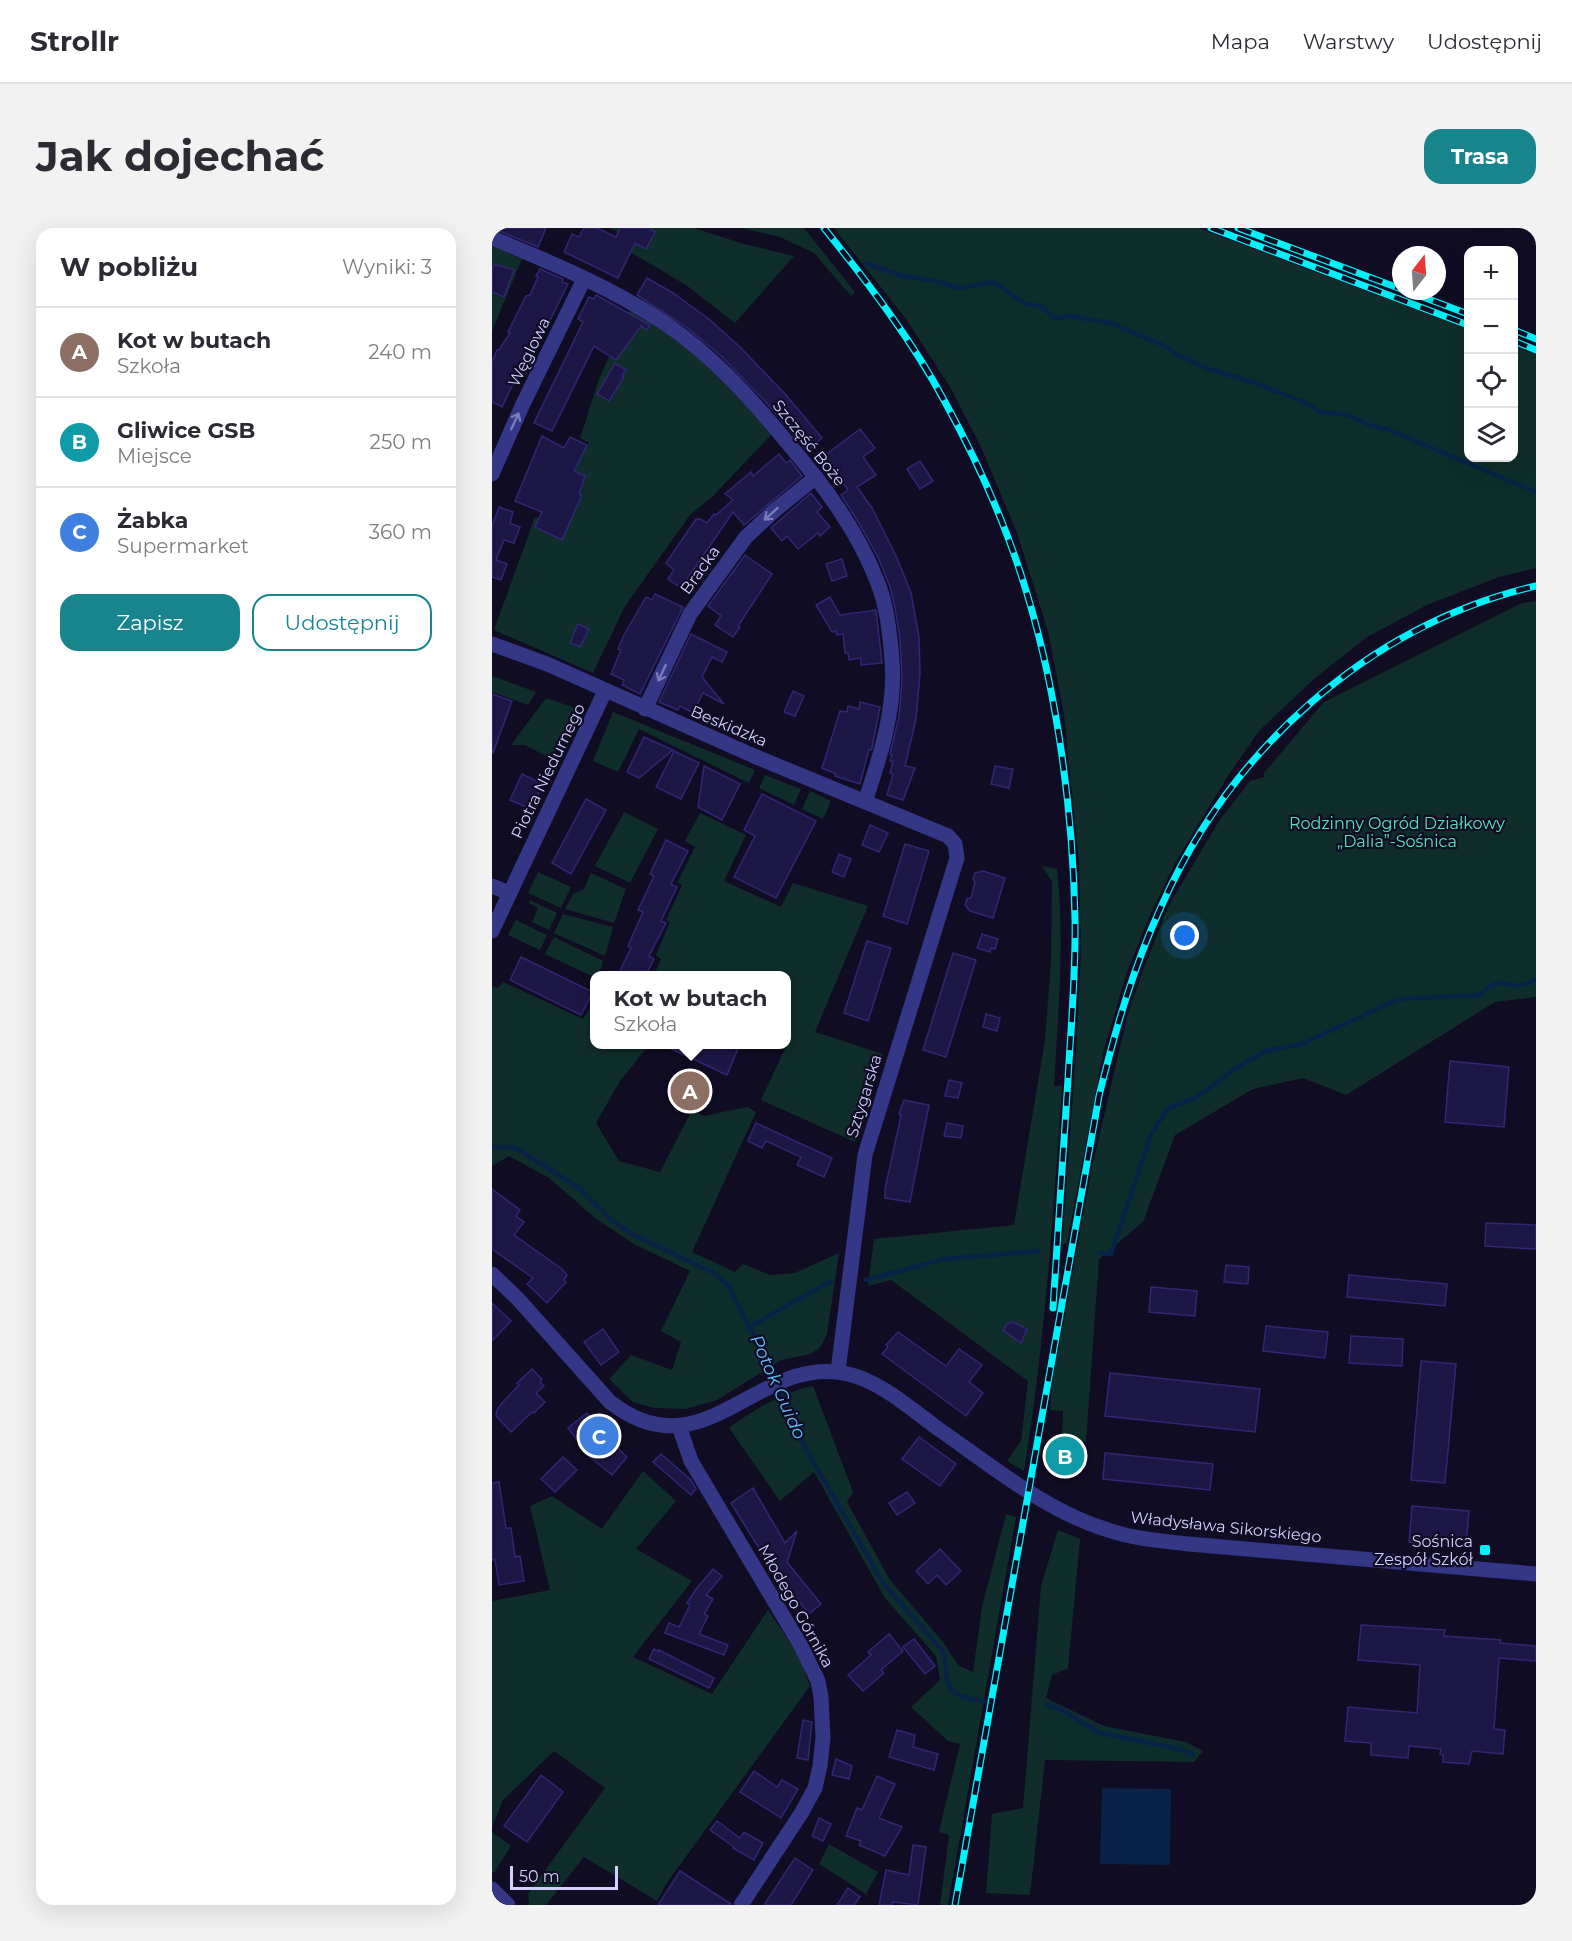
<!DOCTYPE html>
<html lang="pl">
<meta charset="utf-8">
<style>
:root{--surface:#fff;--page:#f2f2f3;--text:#2b2b33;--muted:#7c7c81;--line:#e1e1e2;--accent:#18858d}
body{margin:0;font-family:Montserrat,sans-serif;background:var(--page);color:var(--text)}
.controls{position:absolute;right:18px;top:18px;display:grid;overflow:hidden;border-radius:12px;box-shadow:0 6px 24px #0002}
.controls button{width:54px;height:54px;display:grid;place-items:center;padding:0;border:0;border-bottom:2px solid var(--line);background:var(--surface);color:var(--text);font:30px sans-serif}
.compass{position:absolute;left:900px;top:18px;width:54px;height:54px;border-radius:50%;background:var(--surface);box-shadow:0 6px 24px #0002;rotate:17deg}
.scale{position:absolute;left:18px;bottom:15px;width:108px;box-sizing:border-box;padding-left:6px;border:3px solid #d1cfff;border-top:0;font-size:16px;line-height:21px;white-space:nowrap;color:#d1cfff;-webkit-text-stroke:4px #0f0c24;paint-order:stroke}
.you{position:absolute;left:693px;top:708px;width:21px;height:21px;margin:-15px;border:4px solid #fff;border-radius:50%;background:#1a73e8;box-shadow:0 0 0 9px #1a73e833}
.badge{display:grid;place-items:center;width:39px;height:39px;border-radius:50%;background:var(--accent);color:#fff;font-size:20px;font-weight:700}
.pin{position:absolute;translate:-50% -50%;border:3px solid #fff;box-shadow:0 2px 6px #0006}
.popup{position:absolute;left:98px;top:743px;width:201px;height:78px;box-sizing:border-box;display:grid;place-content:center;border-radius:12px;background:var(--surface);filter:drop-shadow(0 2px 4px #0005);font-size:20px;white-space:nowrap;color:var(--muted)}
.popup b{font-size:22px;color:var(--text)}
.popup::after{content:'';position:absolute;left:50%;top:100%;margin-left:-12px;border:12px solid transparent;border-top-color:var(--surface)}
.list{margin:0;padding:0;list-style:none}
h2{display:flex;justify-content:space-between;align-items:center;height:78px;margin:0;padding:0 24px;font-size:26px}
h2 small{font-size:20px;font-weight:400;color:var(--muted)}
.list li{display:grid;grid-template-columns:39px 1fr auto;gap:18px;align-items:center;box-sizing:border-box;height:90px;padding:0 24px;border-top:2px solid var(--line)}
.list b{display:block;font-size:22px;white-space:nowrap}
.list p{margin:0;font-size:20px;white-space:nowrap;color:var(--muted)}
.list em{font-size:20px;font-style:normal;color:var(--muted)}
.actions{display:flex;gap:12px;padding:18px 24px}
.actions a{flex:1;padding:14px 0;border:2px solid var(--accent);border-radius:18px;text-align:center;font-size:21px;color:var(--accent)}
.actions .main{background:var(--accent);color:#fff}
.icon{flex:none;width:33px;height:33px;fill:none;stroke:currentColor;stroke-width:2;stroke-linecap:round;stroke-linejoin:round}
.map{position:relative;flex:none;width:1044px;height:1677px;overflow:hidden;border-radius:18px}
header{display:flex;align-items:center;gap:36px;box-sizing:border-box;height:84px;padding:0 30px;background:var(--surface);border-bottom:2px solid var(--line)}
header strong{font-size:28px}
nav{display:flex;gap:33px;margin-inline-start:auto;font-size:21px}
.intro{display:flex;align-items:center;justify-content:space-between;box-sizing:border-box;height:144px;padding:0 36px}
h1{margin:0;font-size:42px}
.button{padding:15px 27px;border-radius:18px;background:var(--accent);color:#fff;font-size:21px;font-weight:700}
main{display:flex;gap:36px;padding:0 36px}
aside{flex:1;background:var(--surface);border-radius:18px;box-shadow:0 6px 24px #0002}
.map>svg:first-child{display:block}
.green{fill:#0f2e2b}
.water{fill:#082347}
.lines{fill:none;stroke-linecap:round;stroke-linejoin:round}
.stream{stroke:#082347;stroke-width:4.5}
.building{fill:#1d1746;stroke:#312774;stroke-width:1.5}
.minor{stroke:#343686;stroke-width:15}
.tertiary{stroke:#343686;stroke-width:15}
.rail-casing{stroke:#00f2fa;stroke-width:7}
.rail{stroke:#0f0c24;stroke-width:4.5;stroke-dasharray:14;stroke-linecap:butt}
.oneway{stroke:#7b7bbc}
.poi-dot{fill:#00f2fa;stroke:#0f0c24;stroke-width:2}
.labels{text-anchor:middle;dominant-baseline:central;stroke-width:4.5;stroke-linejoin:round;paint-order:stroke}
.street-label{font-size:16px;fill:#d1cfff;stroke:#0f0c24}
.park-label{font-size:16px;fill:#53e7b8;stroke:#0f0c24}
.poi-label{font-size:16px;fill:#d1cfff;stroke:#0f0c24;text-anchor:end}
.water-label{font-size:18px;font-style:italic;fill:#5dbfff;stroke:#0f0c24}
</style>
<header>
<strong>Strollr</strong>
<nav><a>Mapa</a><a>Warstwy</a><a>Udostępnij</a></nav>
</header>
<div class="intro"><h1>Jak dojechać</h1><a class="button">Trasa</a></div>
<main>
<aside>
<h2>W pobliżu<small>Wyniki: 3</small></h2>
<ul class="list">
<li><span class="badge" style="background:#8d6e63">A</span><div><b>Kot w butach</b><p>Szkoła</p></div><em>240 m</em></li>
<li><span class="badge" style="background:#0f9aa8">B</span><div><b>Gliwice GSB</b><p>Miejsce</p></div><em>250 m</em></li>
<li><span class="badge" style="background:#3f7fe0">C</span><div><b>Żabka</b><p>Supermarket</p></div><em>360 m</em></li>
</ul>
<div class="actions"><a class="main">Zapisz</a><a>Udostępnij</a></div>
</aside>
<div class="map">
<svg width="1044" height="1677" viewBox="0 0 1044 1677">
<rect width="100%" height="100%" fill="#0f0c24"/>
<!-- green -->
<g class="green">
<path d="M117,0H202L252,16L302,28L243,95L194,57L138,24L142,11Z"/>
<path d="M249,0H312L363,64L359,68L322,25L288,9Z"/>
<path d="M342,0H706L976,101V230H1022V118L1044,127V340L1007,349L935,377L875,409L822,451L767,503L737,546L684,633L657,689L635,744L612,821L575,1015L570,1017L584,825L589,725L587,633L572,486L556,403L525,305L490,221L458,159L414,91Z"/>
<path d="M0,18L30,31L0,103Z"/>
<path d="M138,82C199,116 236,155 279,207L221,268L198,287L133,378L101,445L2,402L43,289L62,295L90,226L97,215L88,210L107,151Z"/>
<path d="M1044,373V769L1003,774L854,867L811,850L761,861L683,907L651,994L607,1031L594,1214L570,1211L571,1183L558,1182L561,1150L601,935L635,789L651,742L677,677L727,593L758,553L772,549V545L832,474L1030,375Z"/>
<path d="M0,448L44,464L36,477L0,464Z"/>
<path d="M54,470L86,481L85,496L58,530L33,517H19Z"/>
<path d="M121,484L263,542L257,555L147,501L126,544L101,533Z"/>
<path d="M273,547L309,561L302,577L267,560Z"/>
<path d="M318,563L339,573L331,591L310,581Z"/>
<path d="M132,584L166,601L138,655L103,638Z"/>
<path d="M208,585L254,607L232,653L289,679L301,655L376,678L323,804L391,826L363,914L269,872L298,810L294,807V748L162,747L169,731L164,727L178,694L174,692L190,657L185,655L203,619L193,613Z"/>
<path d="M550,638L565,641C573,713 566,785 562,858H570C561,987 553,1115 532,1243L515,1233L529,1213L536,1153L399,1052L376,1058L382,1011L522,997L553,812L559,733L560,654Z"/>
<path d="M46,644L79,659L69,680L36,665Z"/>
<path d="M99,645L134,661L122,695L73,681L81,666L92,661Z"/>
<path d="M38,672L65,685L57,702L40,694L46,680L37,675Z"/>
<path d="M71,686L121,699L113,728L62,705Z"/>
<path d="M24,692L55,707L48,722L16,707Z"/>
<path d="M62,709L111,733L107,747L102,749L53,726Z"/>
<path d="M11,754L91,791L102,773V816L157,817L128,853L104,895L127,933L168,944L200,882L212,888L255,879L264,884L200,1024L243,1044L251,1036L278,1047L303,1045L347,1025L335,1106L328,1120L318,1126L289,1132L225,1172L193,1181L162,1180L141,1174L117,1151L139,1127L180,1142L189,1114L169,1103L198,1043L142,1016L103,990L57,950L17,928L0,938V758L6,760Z"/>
<path d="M321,1158L361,1264L355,1274L398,1352L451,1414L466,1437L481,1444L490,1379L514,1286L524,1289L456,1677H448L457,1607L447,1604L468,1516L456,1513L419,1479L448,1452L444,1428L393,1370L322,1244L288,1273L237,1200C262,1182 290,1164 321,1158Z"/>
<path d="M151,1243L184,1273L144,1321L200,1353L141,1429L220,1466L276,1382L307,1428L318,1458L174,1656L165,1673L92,1629L54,1677H37L36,1666L113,1560L62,1523L11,1572L0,1599V1373L58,1362L38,1278L60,1268L110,1301Z"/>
<path d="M566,1302L588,1311L576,1440L560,1447L554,1470L612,1498L694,1514L711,1523L702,1534L553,1532L538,1667L494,1665L500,1586L531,1580L549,1358Z"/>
<path d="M0,1604L19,1618L2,1645L0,1644Z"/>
<path d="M337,1616L386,1644L374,1666L327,1636Z"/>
</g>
<!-- water -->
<path class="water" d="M610,1560L679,1561L678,1637L608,1636Z"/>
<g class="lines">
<!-- stream -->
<g class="stream">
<path d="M373,35L411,48L444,53L468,60L502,54L533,76L549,78L564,91L576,88L619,95L675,119L684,126L714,140L760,154L812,174L828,184L856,187L880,198L895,201L1044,264"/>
<path d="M0,919H18L29,923L87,960L121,993L138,1005L222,1045L236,1057L257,1099L279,1135L298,1190L313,1219L391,1355L450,1422C455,1432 453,1441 455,1451C459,1471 479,1471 495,1473"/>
<path d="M607,1025L619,1026L659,907L676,880L703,870L746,839L773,823L810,816L906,771L988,767L996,759L1008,754C1022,759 1032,759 1044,751"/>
<path d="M374,1052L452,1031L546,1023"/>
<path d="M257,1099L339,1053"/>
<path d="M555,1477L568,1481L608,1505L678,1519L701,1526"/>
</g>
</g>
<!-- building -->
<g class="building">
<path d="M0,0H54L46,19Z"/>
<path d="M92,0H105L124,9L128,0H157L163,4L154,21L143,15L126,50L72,24L80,6L87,9Z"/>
<path d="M2,36L22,42L12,69L0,64V42Z"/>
<path d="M48,41L71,51L70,54L76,56L46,117L35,134L32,133L10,179L0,174V134L5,122H7L18,105L16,104L34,68L38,67L46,49L44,48Z"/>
<path d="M155,50L181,65L218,92L248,119L294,167L330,210L315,223L273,173L228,127L194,99L145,67Z"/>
<path d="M104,67L158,97L155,102L149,98L124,132L102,118L60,203L42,195L91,94L86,91L97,69L102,71Z"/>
<path d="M123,135L134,142L130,148L132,149L117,173L105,166Z"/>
<path d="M368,201L383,220L371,229L384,247L365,259L380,280L405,330L419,365L427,409L428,446L424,491L413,538L423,540L411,572L395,567L401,546L398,545L401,533H398L400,527L398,526L407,488L410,452L408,411L403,380L398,359L386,329L365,292L349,267L356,262L332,228Z"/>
<path d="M50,208L72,220L78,209L95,217L82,243L93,248L87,266L90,267L70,312L43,299L50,284L23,273Z"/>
<path d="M287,226L294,235L298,232L310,248L252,297L241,284L189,360L176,351L182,342L174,335L204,291H208L215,295L222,286L224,287L241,272L233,266L259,244L261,248Z"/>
<path d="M428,233L441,253L428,261L415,241Z"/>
<path d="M319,265L330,279L325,284L338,299L328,308L326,305L306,321L295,308L290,313L279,300Z"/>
<path d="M7,279L21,284L18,295L28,299L22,315L12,312L4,332L15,336L9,352L0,349V298Z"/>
<path d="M253,327L280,346L246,398L248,399L241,409L223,397L229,388L216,378Z"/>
<path d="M350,331L355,348L340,353L334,336Z"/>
<path d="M163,366L191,379L148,466L130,457L132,452L119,446L129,422L126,421L131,409L154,369L160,372Z"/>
<path d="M338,369L348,387L384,382L390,435L369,437V430L357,432L356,425H353L351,406L345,407L344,403L340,404L324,377Z"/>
<path d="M86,396L97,401L88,419L78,415Z"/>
<path d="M199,406L235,424L230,434L220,429L210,449L232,476L211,465L201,485L188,478L186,482L167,474Z"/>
<path d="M301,463L312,468L303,488L292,484Z"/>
<path d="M0,466L20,473L1,525H0Z"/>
<path d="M368,474L388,479L380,520L379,522L377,521L368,556L349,550L343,548L344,546L330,540L348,483L355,484L356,478L367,481Z"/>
<path d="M152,509L181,522L147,550L135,544Z"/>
<path d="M182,523L207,535L189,571L164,559Z"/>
<path d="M212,538L248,556L230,592L206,579Z"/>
<path d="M503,538L521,541L517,560L499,556Z"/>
<path d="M30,546L51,556L39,581L18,572Z"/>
<path d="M270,566L324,593L284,670L242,649L263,608L252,602Z"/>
<path d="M94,571L114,582L79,646L60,635Z"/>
<path d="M378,597L396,605L387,624L370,617Z"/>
<path d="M174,612L196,623L179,656L185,659L169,693L174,695L157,728L162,731L154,747H126L139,720L136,718L151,684L146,682L162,648L158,646Z"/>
<path d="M413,616L437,623L415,696L391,688Z"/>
<path d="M347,626L359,631L352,649L340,644Z"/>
<path d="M491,643L513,650L501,690L478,683L473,677L475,671L479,670L483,654L481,651L483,645Z"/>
<path d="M490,706L506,711L503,721L499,720L498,724L485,720Z"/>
<path d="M375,713L399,720L376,793L352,785Z"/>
<path d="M461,725L484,732L454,829L431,822Z"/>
<path d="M29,729L101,764L89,787L18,752Z"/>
<path d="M494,786L508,790L505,803L491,799Z"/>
<path d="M169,816H248L235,847Z"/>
<path d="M958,833L1017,839L1012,899L953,894Z"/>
<path d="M457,852L470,855L466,870L453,868Z"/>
<path d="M412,872L437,877L418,974L393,970V961L409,888L407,886Z"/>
<path d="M264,895L340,930L332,949L305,937L309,929L274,913L270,920L256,913Z"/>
<path d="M455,895L471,898L469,910L452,908Z"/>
<path d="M0,961L28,982L24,988L32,994L22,1007L70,1041L75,1047L72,1052L74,1054L55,1075L35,1056L41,1050L0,1021Z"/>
<path d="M994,995L1044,997V1021L993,1018Z"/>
<path d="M734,1037L757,1039L756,1056L732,1054Z"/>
<path d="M857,1047L955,1056L953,1078L855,1069Z"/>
<path d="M659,1059L705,1063L703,1088L657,1084Z"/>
<path d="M0,1075L19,1093L0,1113Z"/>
<path d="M521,1094L535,1101L529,1115L511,1102L515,1096Z"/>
<path d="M774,1098L836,1104L833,1130L771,1123Z"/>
<path d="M111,1101L127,1124L109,1137L92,1114Z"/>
<path d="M406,1104L454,1138L467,1121L490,1137L477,1154L491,1165L474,1188L390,1126L396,1119L394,1117Z"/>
<path d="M859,1108L911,1111L910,1138L857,1135Z"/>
<path d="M929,1133L964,1136L953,1255L919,1252Z"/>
<path d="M40,1141L50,1151L48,1154L52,1158L44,1165L53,1174L42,1185L40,1184L19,1204L4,1188L5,1182L9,1176L27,1157L25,1155Z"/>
<path d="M618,1145L768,1161L763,1204L613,1188Z"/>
<path d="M95,1185L118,1213L135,1229L120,1247L98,1229L76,1200Z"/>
<path d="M427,1209L464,1236L448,1258L410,1231Z"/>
<path d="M567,1218L580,1219L579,1239L566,1238Z"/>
<path d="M613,1225L721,1236L718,1262L611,1251Z"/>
<path d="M169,1226L199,1252L204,1261L199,1267L161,1234Z"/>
<path d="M71,1229L85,1242L63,1264L49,1251Z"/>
<path d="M7,1254L14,1300H19L23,1329L28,1328L32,1353L7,1357L3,1332H0V1255Z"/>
<path d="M261,1260L293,1315L305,1303L295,1334L329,1376L317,1386L281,1343L239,1275Z"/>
<path d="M415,1264L423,1275L405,1287L397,1275Z"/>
<path d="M920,1278L977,1283L974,1319L917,1314Z"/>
<path d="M448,1321L469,1343L454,1357L445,1347L436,1356L424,1343Z"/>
<path d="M221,1341L230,1348L214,1367L221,1371L212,1386L216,1388L207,1406L236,1417L232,1427L173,1405L177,1395L187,1399L198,1377L195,1375L204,1361Z"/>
<path d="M869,1397L953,1402L952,1408L1009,1412L1008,1415L1044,1418V1433L1007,1430L1002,1501L1013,1502L1011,1526L980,1523L977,1536L951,1534V1527L948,1526L949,1521L917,1518L916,1530L879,1527V1515L853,1513L856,1479L925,1485L928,1437L866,1432Z"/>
<path d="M397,1406L411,1423L389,1442L392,1445L371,1463L356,1447L379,1427L376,1424Z"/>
<path d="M422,1411L443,1438L433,1446L411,1419Z"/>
<path d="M162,1421L167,1424V1422L222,1450L217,1460L157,1431Z"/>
<path d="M311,1492L320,1494L316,1532L305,1530Z"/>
<path d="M405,1502L423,1507L421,1519L446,1526L442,1542L397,1529Z"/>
<path d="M344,1531L360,1538L357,1551L340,1547Z"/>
<path d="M262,1543L285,1559L290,1552L306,1561L289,1590L248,1564Z"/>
<path d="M49,1547L71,1564L35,1614L12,1598Z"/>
<path d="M385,1548L403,1556L387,1590L410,1599L393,1628L367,1617L369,1613L354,1608L365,1580L370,1582Z"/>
<path d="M327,1590L339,1596L331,1613L320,1608Z"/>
<path d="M225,1593L248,1610L252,1604L271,1615L262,1632L241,1620L242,1619L218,1602Z"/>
<path d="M421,1617L434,1619L426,1677L401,1674L400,1677H387L394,1642L417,1647Z"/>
<path d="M303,1630L321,1642L299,1677H272Z"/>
<path d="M188,1643L239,1676V1677H166Z"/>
<path d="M356,1660L368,1669L362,1677H345Z"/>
</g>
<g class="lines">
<!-- minor -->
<g class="minor">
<path d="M0,10C58,34 118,59 171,94C219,126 257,168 294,213C330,255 365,301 385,353C395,377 398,406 400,433C404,481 388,529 373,574"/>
<path d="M0,246L30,178L92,51"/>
<path d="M0,416L55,436L262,528L456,608L463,616L465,630L373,927L346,1143"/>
<path d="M153,481L198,386L254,309L282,283L324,249"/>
<path d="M0,658L17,665"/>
<path d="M0,703L113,463"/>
<path d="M187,1198L199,1233L309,1418L326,1453L329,1469L331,1510L328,1538L323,1560L310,1584L249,1677"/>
<path d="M0,1661L16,1677"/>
</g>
<!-- tertiary -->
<path class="tertiary" d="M0,1046L26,1071L118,1174C213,1248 266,1124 356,1146C390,1154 420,1182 448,1202C501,1239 554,1283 616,1302C642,1311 670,1313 697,1316L1044,1346"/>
<defs>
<g id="rail">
<path d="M332,0C376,55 420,112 453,174C487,236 516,301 536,369C566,469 581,586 583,691C584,744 579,798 576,851C571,927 566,1004 561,1080"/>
<path d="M719,0L976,97"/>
<path d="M746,0L909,61"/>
<path d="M915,63L976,86"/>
<path d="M1022,102L1044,111"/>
<path d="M1022,113L1044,122"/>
<path d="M463,1677L607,868C623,803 641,740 669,679C738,522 876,397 1044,358"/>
</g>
</defs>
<!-- rail casing -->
<use href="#rail" class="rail-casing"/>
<!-- rail -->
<use href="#rail" class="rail"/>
</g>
<!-- one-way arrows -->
<defs><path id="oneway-shaft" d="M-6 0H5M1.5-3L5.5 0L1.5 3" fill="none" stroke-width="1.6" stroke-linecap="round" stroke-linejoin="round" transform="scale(1.5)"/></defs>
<g class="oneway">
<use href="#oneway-shaft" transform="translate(23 193) rotate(-65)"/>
<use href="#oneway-shaft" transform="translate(279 286) rotate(138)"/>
<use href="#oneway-shaft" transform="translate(170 445) rotate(115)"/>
</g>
<!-- markers -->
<rect class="poi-dot" x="987" y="1316" width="12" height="12" rx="3"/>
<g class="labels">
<!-- street labels -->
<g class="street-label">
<text transform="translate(37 124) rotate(-64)">Węglowa</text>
<text transform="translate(317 215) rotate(51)">Szczęść Boże</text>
<text transform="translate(208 342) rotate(-54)">Bracka</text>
<text transform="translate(237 498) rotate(23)">Beskidzka</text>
<text transform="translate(56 543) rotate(-64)">Piotra Niedurnego</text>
<text transform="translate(372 868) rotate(-73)">Sztygarska</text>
<text transform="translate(734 1299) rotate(6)">Władysława Sikorskiego</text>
<text transform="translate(304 1378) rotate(61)">Młodego Górnika</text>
</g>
<!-- park labels -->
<g class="park-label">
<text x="905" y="595">Rodzinny Ogród Działkowy<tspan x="905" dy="18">„Dalia”-Sośnica</tspan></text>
</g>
<!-- poi labels -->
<g class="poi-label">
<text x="981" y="1313">Sośnica<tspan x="981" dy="18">Zespół Szkół</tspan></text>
</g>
<!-- water labels -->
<g class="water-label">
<text transform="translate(286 1159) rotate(66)">Potok Guido</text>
</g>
</g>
</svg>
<div class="controls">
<button>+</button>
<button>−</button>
<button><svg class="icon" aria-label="locate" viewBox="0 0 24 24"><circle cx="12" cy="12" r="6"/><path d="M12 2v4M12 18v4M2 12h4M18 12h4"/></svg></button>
<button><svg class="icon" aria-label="layers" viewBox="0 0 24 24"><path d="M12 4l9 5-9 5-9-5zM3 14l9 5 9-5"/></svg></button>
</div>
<svg class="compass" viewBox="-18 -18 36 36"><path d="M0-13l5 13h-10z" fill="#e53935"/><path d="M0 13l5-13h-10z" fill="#7c7c81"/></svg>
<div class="scale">50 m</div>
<div class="you"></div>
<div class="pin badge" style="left:198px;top:863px;background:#8d6e63">A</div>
<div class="popup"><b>Kot w butach</b>Szkoła</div>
<div class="pin badge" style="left:573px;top:1228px;background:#0f9aa8">B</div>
<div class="pin badge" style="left:107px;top:1208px;background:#3f7fe0">C</div>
</div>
</main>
